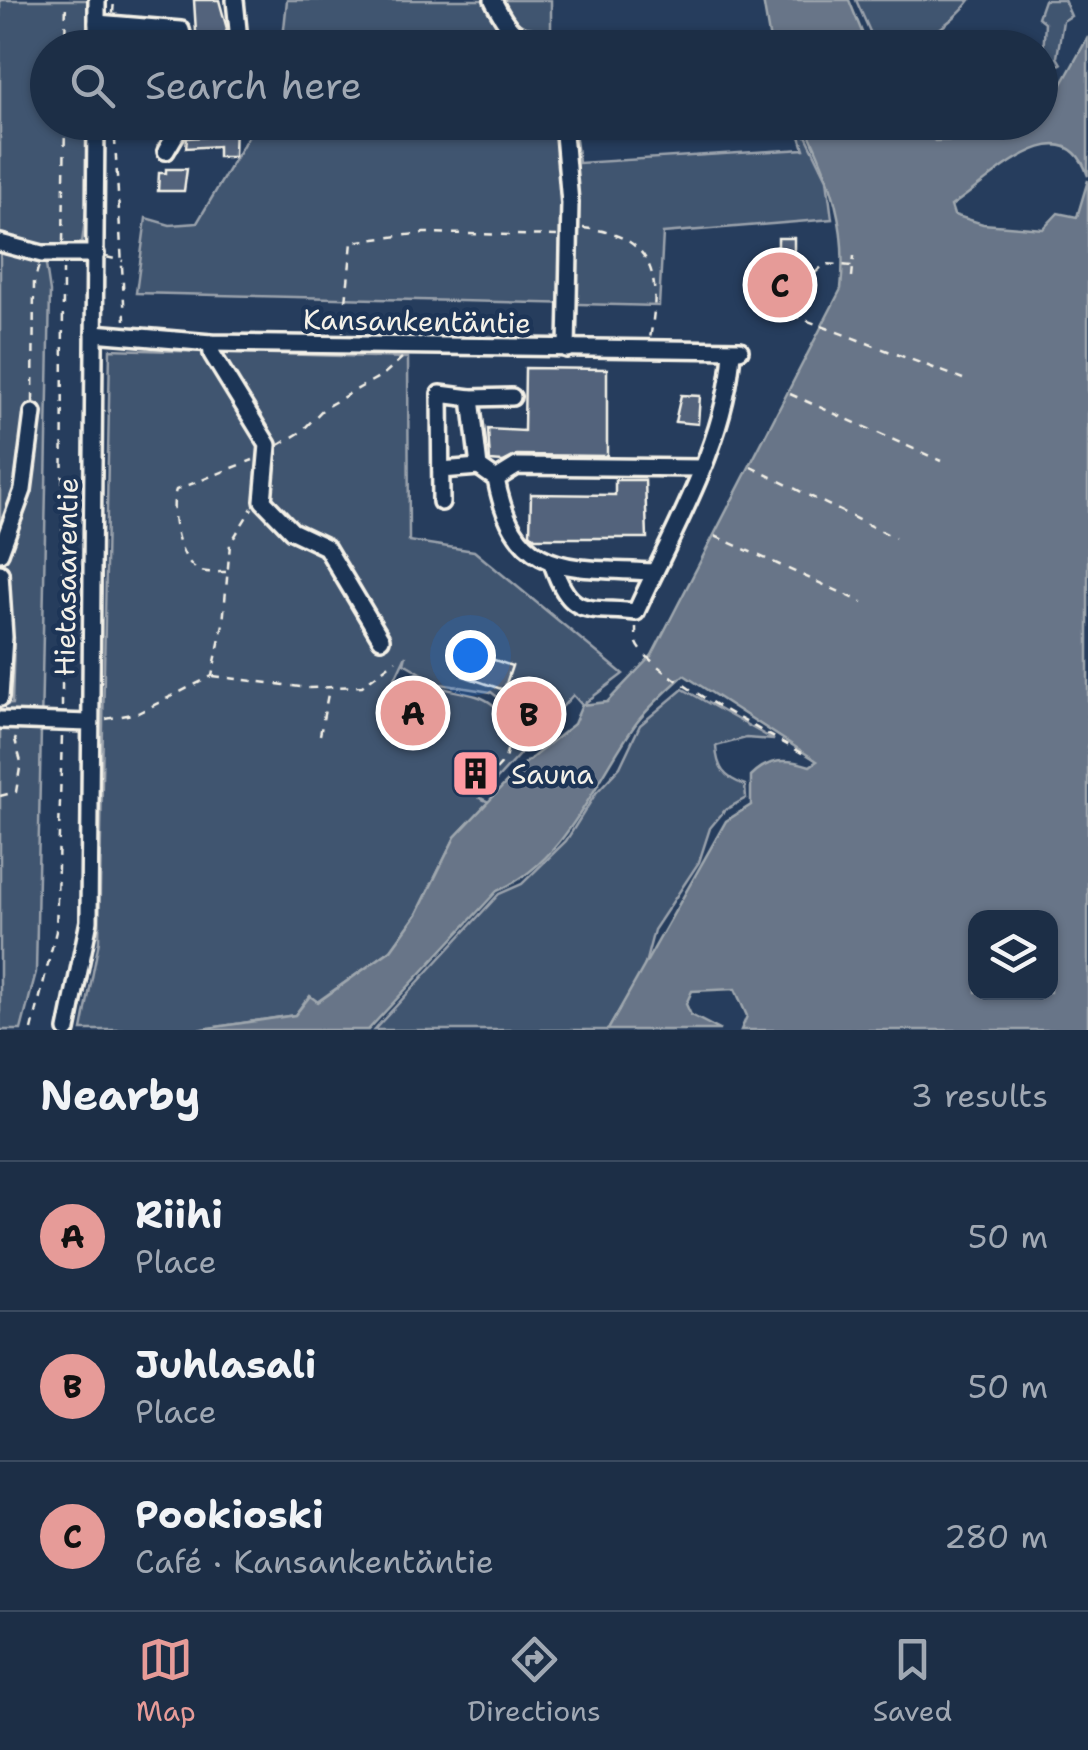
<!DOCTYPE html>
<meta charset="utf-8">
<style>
:root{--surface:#1c2e46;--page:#293a51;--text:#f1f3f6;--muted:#a0a8b3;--line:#3a4a5f;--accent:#e69b98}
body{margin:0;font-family:"Shantell Sans",sans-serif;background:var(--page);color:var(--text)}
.controls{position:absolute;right:30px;bottom:30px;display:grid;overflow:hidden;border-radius:20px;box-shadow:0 2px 8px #0004}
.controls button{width:90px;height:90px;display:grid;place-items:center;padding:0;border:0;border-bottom:2px solid var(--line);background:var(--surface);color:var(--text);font:50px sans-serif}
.you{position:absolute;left:470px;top:655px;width:35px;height:35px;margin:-25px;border:8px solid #fff;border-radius:50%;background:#1a73e8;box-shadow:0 0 0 15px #1a73e833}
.badge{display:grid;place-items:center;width:65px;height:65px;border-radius:50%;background:var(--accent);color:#111;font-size:32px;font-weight:700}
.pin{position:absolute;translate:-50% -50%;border:5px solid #fff;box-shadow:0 2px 10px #0006}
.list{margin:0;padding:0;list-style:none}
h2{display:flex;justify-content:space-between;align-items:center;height:130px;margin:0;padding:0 40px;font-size:42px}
h2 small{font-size:32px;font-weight:400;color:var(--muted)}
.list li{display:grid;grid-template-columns:65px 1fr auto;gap:30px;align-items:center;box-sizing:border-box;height:150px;padding:0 40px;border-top:2px solid var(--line)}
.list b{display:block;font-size:38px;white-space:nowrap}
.list p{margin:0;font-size:32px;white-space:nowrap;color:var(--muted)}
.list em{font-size:32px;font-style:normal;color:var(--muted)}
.icon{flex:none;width:55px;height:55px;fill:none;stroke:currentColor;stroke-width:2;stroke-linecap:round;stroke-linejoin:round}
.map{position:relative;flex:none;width:1088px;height:1030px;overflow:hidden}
.search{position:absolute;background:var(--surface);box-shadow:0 2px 8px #0004;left:30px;right:30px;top:30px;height:110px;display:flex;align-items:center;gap:25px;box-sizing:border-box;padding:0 35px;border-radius:55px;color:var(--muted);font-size:38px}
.sheet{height:580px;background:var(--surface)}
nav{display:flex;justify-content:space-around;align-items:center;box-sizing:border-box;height:140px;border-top:2px solid var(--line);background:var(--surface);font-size:28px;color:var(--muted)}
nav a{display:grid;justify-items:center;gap:5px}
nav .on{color:var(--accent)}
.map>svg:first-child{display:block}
.green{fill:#40546f;stroke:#9aa2ac;stroke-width:2.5;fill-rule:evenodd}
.water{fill:#677588;stroke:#9fa7ae;stroke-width:2.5;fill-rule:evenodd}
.building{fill:#52647b;stroke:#f4f1e8;stroke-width:2.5}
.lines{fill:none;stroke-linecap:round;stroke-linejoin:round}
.minor-casing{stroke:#f4f1e8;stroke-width:22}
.path{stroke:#f4f1e8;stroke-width:2.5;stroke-dasharray:8 8;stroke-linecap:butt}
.minor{stroke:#1d3557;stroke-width:15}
.labels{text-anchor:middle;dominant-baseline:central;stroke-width:9;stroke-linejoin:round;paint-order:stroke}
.street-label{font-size:28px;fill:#f4f1e8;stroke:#1d3557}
.poi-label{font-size:28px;fill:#f4f1e8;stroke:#1d3557;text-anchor:start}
</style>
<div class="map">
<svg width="1088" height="1030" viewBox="0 0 1088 1030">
<rect width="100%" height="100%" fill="#263d5d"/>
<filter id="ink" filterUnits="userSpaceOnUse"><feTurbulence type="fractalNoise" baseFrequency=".01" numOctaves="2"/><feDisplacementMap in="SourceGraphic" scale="20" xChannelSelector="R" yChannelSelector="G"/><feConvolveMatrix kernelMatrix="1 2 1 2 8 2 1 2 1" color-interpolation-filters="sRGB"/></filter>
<g filter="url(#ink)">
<!-- green -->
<g class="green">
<path d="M0,0H90V47L48,48V122L90,123L89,188L82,243L44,252L50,292L36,972L21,1030H0V705L12,704L14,638L0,636Z"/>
<path d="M287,0H551V35L570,34V48H282Z"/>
<path d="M856,0H970C953,23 904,61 875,43Z"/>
<path d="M1044,0H1064L1071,16L1063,21L1057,57L1061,64L1045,71L1041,86L1045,23L1038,17Z"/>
<path d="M256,123H574L579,163L804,149L796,123H800L827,179L832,219L663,233L659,306L136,293L146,218L170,225L197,223Z"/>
<path d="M110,349L408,358L409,541L474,551L623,674L582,705L573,695L480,798L489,802L455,837L417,914L391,950L317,1002L305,1001L295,1015L196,1030H82L99,941ZM406,655L404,663L440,684L491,692L505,703L540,700L546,720L523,729L519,716L516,718L514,741H506C505,682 458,701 419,679L411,695L421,690L429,720L423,723L420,719L394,735L385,720L378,723L376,719Z"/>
<path d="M683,689L774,740L746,738L716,746C717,768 724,778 745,785L746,798L725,810L710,828L699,862L654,930L644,968L608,1030H374L499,894L522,884L566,841L596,793L620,767L640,725Z"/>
</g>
<!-- water -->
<g class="water">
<path d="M763,0H849L868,47H771Z"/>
<path d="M1088,37V176C1064,101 988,183 951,206L954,215L983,224L1043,229L1058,213L1077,217L1088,180V1030H741L747,1016L735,989L692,991L686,1004L691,1015L720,1030H608L726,821L751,805V776C769,758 787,758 810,766L817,761L684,675C668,690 648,707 635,725C594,783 566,862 497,891L368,1030H196L295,1015L310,996L318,1002L391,950L417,914L455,837L523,765L574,724L582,705L607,702L652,655L841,289C848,226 831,179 804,123H917L935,141L964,140L988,123L1040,122L1041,107L1051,104ZM976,918H1050V992H976Z"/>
</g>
<!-- building -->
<g class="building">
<path d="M194,0H219L227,29L225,35H219V48H197Z"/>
<path d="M218,122H235L234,157H218V146L186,148L187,138L218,136Z"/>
<path d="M166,169H187L184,191H158L159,173H166Z"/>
<path d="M778,238H794V280L779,288V280H772L767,272L770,251L778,246Z"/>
<path d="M525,368L607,369V456L517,455L503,462L490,461L488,429L524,431Z"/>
<path d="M681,395L700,396L698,424L675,422Z"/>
<path d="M615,480H645L647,538H535L530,533L531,494L615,495Z"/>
<path d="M471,652L512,666L504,690L463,676Z"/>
<path d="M421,689L434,711L394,735L385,720L415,702L411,695Z"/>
<path d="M528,697L540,700L546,721L521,730L527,714L516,718L511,702Z"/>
<path d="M474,756L485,758L487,783L478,792L458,772Z"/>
</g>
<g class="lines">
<defs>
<g id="minor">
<path d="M493,0C520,55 524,26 558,48"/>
<path d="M97,23L181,30L186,48"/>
<path d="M97,48V0"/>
<path d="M234,48L238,30L235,0"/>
<path d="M563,122L570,203L567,349"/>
<path d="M166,151L183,122"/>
<path d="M0,243L42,254H96"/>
<path d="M94,333L211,343L740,350"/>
<path d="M211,343L212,354L268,445L263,501L292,531L326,547L381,639"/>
<path d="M471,398L512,397"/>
<path d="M441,470L479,467"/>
<path d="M496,479L517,466L700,468"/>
<path d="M441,502L440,394L471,398L479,467L496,479C515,579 569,567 654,572"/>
<path d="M0,553L23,490L33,413"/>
<path d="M553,566C571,618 586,607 636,612C673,530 727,441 732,351"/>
<path d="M0,573L4,637L0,698"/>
<path d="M0,720L89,723"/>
<path d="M67,1030L89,921L96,122"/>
</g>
</defs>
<!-- minor casing -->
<use href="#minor" class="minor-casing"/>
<!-- path -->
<g class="path">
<path d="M113,13L114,0"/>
<path d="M113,36L114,48"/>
<path d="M65,48L66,0"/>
<path d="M114,122L125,320"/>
<path d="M583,228C654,235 662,276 650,338"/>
<path d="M63,242L65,122"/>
<path d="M106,257L123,261"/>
<path d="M749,271L772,249"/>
<path d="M815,273L825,264L853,266"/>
<path d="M852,277L854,256"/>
<path d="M792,315L963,379"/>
<path d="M343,332L352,242L424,233L558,236"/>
<path d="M790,394L941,461"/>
<path d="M33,402L34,282L39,265"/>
<path d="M279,445L301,432L324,408L384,374L402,358"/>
<path d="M751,467L895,538"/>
<path d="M715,536L862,602"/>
<path d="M226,572C219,572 208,573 201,571C178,564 169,509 176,490L253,460"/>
<path d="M636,627C636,629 636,640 637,643C649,674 775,737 809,757"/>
<path d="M213,676L308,688L362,686L396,660"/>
<path d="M62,707L63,270"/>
<path d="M508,713L514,712"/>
<path d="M106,719L138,713L212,676L223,624L230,544L252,508"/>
<path d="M320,735L329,689"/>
<path d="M496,770L505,760L510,736"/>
<path d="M0,796L16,792L21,762L15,740L18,733"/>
<path d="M32,1030L56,931L62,735"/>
</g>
<!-- minor -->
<use href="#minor" class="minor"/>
</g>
</g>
<!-- icons -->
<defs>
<symbol id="building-square" viewBox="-11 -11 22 22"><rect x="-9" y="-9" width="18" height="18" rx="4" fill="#ff9aa2" stroke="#1d3557"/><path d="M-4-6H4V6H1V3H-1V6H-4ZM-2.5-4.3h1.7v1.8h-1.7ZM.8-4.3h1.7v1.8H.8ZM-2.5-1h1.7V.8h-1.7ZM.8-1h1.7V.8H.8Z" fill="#111"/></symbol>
</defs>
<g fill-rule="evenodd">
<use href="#building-square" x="448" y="746" width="55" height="55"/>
</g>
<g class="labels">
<!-- street labels -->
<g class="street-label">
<text transform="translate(417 321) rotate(1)">Kansankentäntie</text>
<text transform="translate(66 577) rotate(-89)">Hietasaarentie</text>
</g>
<!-- poi labels -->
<g class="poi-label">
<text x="511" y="774">Sauna</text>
</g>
</g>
</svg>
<div class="controls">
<button><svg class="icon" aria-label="layers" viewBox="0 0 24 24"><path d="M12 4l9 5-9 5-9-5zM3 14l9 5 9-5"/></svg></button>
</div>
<div class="you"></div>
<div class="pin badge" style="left:413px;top:713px">A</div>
<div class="pin badge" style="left:529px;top:714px">B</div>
<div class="pin badge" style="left:780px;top:285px">C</div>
<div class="search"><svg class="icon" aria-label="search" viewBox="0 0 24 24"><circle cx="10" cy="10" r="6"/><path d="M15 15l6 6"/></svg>Search here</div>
</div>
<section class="sheet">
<h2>Nearby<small>3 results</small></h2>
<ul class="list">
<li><span class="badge">A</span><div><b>Riihi</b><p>Place</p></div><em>50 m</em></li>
<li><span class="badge">B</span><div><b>Juhlasali</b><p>Place</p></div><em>50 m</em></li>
<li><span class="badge">C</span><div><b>Pookioski</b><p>Café · Kansankentäntie</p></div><em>280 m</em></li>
</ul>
</section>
<nav>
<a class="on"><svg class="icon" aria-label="map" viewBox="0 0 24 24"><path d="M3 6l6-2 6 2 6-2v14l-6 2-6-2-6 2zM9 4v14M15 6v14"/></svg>Map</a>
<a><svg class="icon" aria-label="directions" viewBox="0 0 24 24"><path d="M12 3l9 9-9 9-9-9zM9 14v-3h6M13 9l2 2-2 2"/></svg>Directions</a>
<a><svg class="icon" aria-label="saved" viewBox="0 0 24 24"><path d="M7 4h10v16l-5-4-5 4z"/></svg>Saved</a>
</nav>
